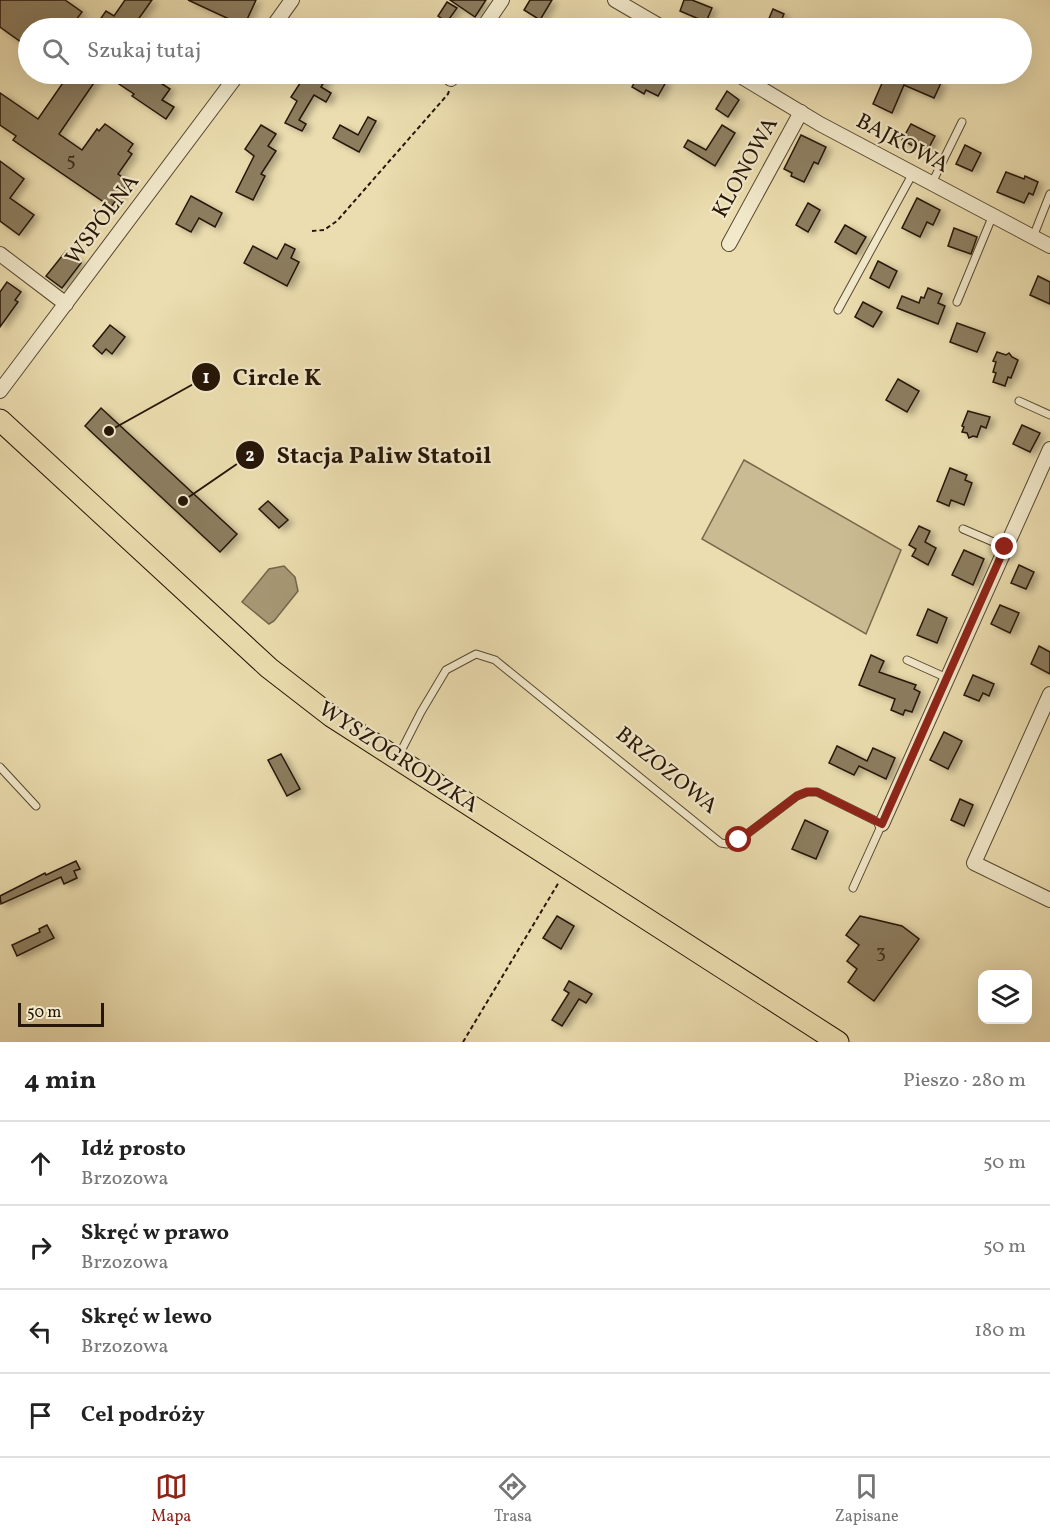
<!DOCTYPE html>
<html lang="pl">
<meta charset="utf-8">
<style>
:root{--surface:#fff;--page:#f6f6f6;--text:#222;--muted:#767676;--line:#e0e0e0;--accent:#8f2418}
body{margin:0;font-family:Vollkorn,serif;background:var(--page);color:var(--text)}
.controls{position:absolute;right:18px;bottom:18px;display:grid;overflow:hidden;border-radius:12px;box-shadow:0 6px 24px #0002}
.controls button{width:54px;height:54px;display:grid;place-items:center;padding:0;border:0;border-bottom:2px solid var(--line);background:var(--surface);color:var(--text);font:30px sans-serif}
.scale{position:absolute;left:18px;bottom:15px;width:86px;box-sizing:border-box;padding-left:6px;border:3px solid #261607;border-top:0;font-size:16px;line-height:21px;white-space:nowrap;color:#261607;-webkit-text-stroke:4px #f2e9cb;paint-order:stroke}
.stop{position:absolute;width:18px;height:18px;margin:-14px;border:4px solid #8f2418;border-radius:50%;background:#fff}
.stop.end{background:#8f2418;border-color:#fff;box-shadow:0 2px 6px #0008}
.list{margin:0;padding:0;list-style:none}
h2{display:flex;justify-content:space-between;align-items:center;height:78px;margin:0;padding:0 24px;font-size:26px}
h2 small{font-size:20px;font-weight:400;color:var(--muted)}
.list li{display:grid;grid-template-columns:39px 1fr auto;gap:18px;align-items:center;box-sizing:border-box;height:84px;padding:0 24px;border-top:2px solid var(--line)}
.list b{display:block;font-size:22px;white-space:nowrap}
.list p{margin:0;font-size:20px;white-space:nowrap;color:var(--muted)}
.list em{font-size:20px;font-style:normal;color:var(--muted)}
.icon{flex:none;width:33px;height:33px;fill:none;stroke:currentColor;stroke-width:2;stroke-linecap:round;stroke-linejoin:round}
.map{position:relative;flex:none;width:1050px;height:1042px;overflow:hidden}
.search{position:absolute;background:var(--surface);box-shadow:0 6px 24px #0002;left:18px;right:18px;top:18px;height:66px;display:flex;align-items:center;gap:15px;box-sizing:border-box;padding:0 21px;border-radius:33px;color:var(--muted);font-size:22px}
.sheet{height:414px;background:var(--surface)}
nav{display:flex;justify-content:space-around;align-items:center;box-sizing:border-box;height:84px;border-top:2px solid var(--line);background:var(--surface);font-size:16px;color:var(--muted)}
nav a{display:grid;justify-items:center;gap:3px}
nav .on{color:var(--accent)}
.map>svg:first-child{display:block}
.green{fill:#cabb92;stroke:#78684c;stroke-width:1.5}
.water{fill:#a89976;stroke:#74654a;stroke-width:1.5}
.building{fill:#8c7d5e;stroke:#261607;stroke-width:1.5;filter:url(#shadow)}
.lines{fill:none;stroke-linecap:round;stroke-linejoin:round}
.lane-casing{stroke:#574831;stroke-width:9}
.street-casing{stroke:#574831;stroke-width:16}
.primary-casing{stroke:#261607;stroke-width:23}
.path{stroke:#261607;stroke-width:2;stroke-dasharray:4.5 3;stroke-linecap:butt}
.lane{stroke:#f2e9cb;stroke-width:7}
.street{stroke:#f2e9cb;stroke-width:14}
.primary{stroke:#ebddaf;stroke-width:21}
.route{stroke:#8f2418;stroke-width:8}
.labels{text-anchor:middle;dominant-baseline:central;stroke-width:4.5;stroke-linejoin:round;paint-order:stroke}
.number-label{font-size:20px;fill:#40301d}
.street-label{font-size:22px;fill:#261607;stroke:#f2e9cb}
.leader{fill:none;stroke:#261607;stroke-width:2}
.callout-dot{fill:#261607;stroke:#f2e9cb;stroke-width:2}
.mark-label{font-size:18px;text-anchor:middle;font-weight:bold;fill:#fff}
.callout-label{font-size:24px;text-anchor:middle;font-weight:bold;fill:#261607;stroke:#f2e9cb;stroke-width:4.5;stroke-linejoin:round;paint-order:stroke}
</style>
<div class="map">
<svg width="1050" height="1042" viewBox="0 0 1050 1042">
<defs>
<filter id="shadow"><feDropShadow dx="5" dy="3" stdDeviation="3" flood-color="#0004"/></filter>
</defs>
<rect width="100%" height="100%" fill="#ebddaf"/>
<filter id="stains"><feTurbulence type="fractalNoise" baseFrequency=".00333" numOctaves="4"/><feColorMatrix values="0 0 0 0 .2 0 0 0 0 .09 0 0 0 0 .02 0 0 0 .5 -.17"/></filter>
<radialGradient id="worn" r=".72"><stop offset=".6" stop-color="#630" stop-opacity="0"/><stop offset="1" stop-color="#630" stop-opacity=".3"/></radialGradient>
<!-- green -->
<path class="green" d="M744,460L901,550L866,634L702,539Z"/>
<!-- water -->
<path class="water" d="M284,566L295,577L298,591L274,621L269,624L242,602L269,569Z"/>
<!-- building -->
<g class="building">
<path d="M0,0H65L82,12L70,28H28V47L0,27Z"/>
<path d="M125,0H152L132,28H94L106,11L114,16Z"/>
<path d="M188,0H256L244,26Z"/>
<path d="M450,0H486L475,17Z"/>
<path d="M530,0H552L540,20L524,10Z"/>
<path d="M684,0H692L712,8L706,22L680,11Z"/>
<path d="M447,2L457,8L447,22L438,16Z"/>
<path d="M773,9L784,14L778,28H765Z"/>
<path d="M69,74H100L59,134L82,150L97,129L99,131L105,124L133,144L128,151L132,154L118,174L129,182L111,207L13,140L16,136L0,125V93L38,119Z"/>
<path d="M126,74H147L170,89L162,100L174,107L166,119L132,96L134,94L119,84Z"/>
<path d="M306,74H329L321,87L331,93L326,102L314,95L299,120L306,124L302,131L285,123L297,101L291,97Z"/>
<path d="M639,74H651L666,82L658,96L646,90L644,94L632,87Z"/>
<path d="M886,74H918L941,83L934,98L904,85L892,113L873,104Z"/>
<path d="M727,91L739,100L728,117L716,109Z"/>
<path d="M368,117L376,121L359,152L333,138L340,125L358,135Z"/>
<path d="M911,124L935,136L926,153L902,140Z"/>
<path d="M261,125L276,134L268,146L276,151L261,174L265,176L253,200L236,192L254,156L245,149Z"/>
<path d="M722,125L735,133L715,166L684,147L688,140L706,150Z"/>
<path d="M801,135L826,147L818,164L814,162L804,182L791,176L792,173L784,169Z"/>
<path d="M965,145L981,153L972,171L956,164Z"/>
<path d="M0,161L24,179L10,198L34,215L19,235L0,221Z"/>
<path d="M1006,172L1024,179L1025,176L1038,182L1033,195L1029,193L1024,203L997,192Z"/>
<path d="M191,196L222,213L215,227L199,218L191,232L176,224Z"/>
<path d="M917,198L940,210L933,225L927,222L920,237L902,228Z"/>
<path d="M808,203L820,210L808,232L796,225Z"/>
<path d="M845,225L866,237L856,254L835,242Z"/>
<path d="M954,228L977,237L971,254L948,246Z"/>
<path d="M285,244L295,249L291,258L299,262L287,286L244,263L253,246L277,259Z"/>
<path d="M66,251L81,263L62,288L46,276Z"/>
<path d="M878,261L897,271L889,288L870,278Z"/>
<path d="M1038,276L1050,282V304L1030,295Z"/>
<path d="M7,282L21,292L15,300L18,302L0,327V292Z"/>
<path d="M928,288L942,294L938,303L945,306L938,324L897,308L902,296L919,303L921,297L924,298Z"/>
<path d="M863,302L882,312L873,327L855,317Z"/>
<path d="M957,323L985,333L977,352L950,342Z"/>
<path d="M110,325L125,337L112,354L106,349L102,354L93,346Z"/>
<path d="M997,352L1006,355L1009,353L1012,357L1018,360L1011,378L1008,377L1005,386L993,382L996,373L993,372L996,362L993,361Z"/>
<path d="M898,379L919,391L907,412L886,400Z"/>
<path d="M101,408L237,534L220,552L85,426Z"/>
<path d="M968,411L990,417L986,428L981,426L977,437L973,436L969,438L967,433L962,432L964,427L962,426Z"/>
<path d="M1022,425L1040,433L1030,452L1013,444Z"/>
<path d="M950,468L967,475L965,480L972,483L964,505L951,500L949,506L937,501Z"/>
<path d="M268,501L288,520L279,528L259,509Z"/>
<path d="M919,526L930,531L925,542L936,548L928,565L912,556L916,549L909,545Z"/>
<path d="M964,550L984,559L973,585L952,575Z"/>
<path d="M1019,565L1034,572L1026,589L1011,583Z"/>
<path d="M1000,605L1019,613L1010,633L991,624Z"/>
<path d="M928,609L947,618L937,643L917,635Z"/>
<path d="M1039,646L1050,652V674L1031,664Z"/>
<path d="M871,655L884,661L879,672L916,685L914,689L920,692L912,712L905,710L903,715L891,710L895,699L859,685Z"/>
<path d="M973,675L994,684L989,696L983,693L979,701L964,695Z"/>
<path d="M944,732L962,741L948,769L930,760Z"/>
<path d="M837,746L867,761L873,748L895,758L886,779L859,766L854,775L829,763Z"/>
<path d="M281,754L300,789L287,796L268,760Z"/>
<path d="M960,799L973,805L964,826L951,820Z"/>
<path d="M805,820L828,831L816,859L792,849Z"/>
<path d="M76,861L80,869L74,871L77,878L64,884L61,877L1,904L0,896L45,873L46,875Z"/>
<path d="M557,916L574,926L561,949L543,938Z"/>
<path d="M860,916L902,926L919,939L874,1001L848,982L857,969L847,961L859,945L846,935Z"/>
<path d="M47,925L54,938L17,956L12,945L40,932L39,929Z"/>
<path d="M569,981L592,994L586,1003L579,999L562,1026L552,1020L569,993L564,990Z"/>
</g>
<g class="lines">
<defs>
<g id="lane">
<path d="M932,183L962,122"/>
<path d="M1033,237L1050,194"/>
<path d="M957,302L993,215"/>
<path d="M838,310L913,173"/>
<path d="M1019,401L1050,415"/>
<path d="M963,529L1005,547"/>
<path d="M907,660L947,678"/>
<path d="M398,757L421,712L446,670L476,654L495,660L721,843L727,844L739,840L797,796L807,792H817L882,824L853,888"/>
<path d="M0,767L36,806"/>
</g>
<g id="street">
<path d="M615,0L663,28"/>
<path d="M272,28L292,0"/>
<path d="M483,28L502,0"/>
<path d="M737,74L820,124L1050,246"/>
<path d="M451,79L454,74"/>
<path d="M729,244L801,112"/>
<path d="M0,254L66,304"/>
<path d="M0,391L238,74"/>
<path d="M1050,694L974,863L1050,900"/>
<path d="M882,824L1050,449"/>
</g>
<path id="primary" d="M0,420L269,668L331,716L838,1042"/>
</defs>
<!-- lane casing -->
<use href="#lane" class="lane-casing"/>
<!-- street casing -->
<use href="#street" class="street-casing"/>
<!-- primary casing -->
<use href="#primary" class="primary-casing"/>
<!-- path -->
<g class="path">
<path d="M312,231L324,230L337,221L448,94L449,91"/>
<path d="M463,1042L559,882"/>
</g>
<!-- lane -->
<use href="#lane" class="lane"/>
<!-- street -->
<use href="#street" class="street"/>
<!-- primary -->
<use href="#primary" class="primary"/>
</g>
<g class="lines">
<!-- route -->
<path class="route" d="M739,840L797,796L807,792H817L882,824L1005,547"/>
</g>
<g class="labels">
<!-- number labels -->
<g class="number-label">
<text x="71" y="161">5</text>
<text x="881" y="953">3</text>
</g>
<!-- street labels -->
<g class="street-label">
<text transform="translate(902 144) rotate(28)">BAJKOWA</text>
<text transform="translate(746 168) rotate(-61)">KLONOWA</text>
<text transform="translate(103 220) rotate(-53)">WSPÓLNA</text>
<text transform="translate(398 758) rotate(33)">WYSZOGRODZKA</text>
<text transform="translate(666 771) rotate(39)">BRZOZOWA</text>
</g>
</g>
<!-- callouts -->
<path class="leader" d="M109 431L206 377M183 501L250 455"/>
<g class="callout-dot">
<circle cx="109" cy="431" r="6"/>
<circle cx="183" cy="501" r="6"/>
<circle cx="206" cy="377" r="15"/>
<circle cx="250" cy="455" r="15"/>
</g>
<g class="mark-label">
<text x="206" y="383">1</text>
<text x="250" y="461">2</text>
</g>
<g class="callout-label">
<text x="277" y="385">Circle K</text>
<text x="384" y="463">Stacja Paliw Statoil</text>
</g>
<rect width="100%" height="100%" filter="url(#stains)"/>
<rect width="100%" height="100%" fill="url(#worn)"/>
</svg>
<div class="controls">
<button><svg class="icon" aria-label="layers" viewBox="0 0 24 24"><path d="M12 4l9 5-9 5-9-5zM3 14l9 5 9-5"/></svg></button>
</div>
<div class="scale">50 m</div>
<div class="stop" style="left:739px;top:840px"></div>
<div class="stop end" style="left:1005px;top:547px"></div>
<div class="search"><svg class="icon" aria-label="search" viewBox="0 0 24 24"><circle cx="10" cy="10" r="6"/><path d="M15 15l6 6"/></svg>Szukaj tutaj</div>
</div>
<section class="sheet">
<h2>4 min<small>Pieszo · 280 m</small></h2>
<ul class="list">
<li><svg class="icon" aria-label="ahead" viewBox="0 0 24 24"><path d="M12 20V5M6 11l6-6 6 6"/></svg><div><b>Idź prosto</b><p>Brzozowa</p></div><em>50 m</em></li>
<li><svg class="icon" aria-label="right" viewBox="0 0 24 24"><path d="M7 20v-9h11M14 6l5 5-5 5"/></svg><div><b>Skręć w prawo</b><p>Brzozowa</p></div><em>50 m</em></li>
<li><svg class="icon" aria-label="left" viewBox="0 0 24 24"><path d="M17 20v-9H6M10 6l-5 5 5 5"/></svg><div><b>Skręć w lewo</b><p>Brzozowa</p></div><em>180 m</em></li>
<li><svg class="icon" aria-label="arrive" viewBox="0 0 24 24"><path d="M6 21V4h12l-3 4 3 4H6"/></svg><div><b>Cel podróży</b></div></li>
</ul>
</section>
<nav>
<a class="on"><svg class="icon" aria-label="map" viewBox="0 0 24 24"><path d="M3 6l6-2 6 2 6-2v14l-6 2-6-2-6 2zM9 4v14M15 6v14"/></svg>Mapa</a>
<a><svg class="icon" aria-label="directions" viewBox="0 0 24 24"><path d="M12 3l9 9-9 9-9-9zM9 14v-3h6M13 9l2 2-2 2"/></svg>Trasa</a>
<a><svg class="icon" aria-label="saved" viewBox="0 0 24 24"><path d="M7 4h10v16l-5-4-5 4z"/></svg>Zapisane</a>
</nav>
